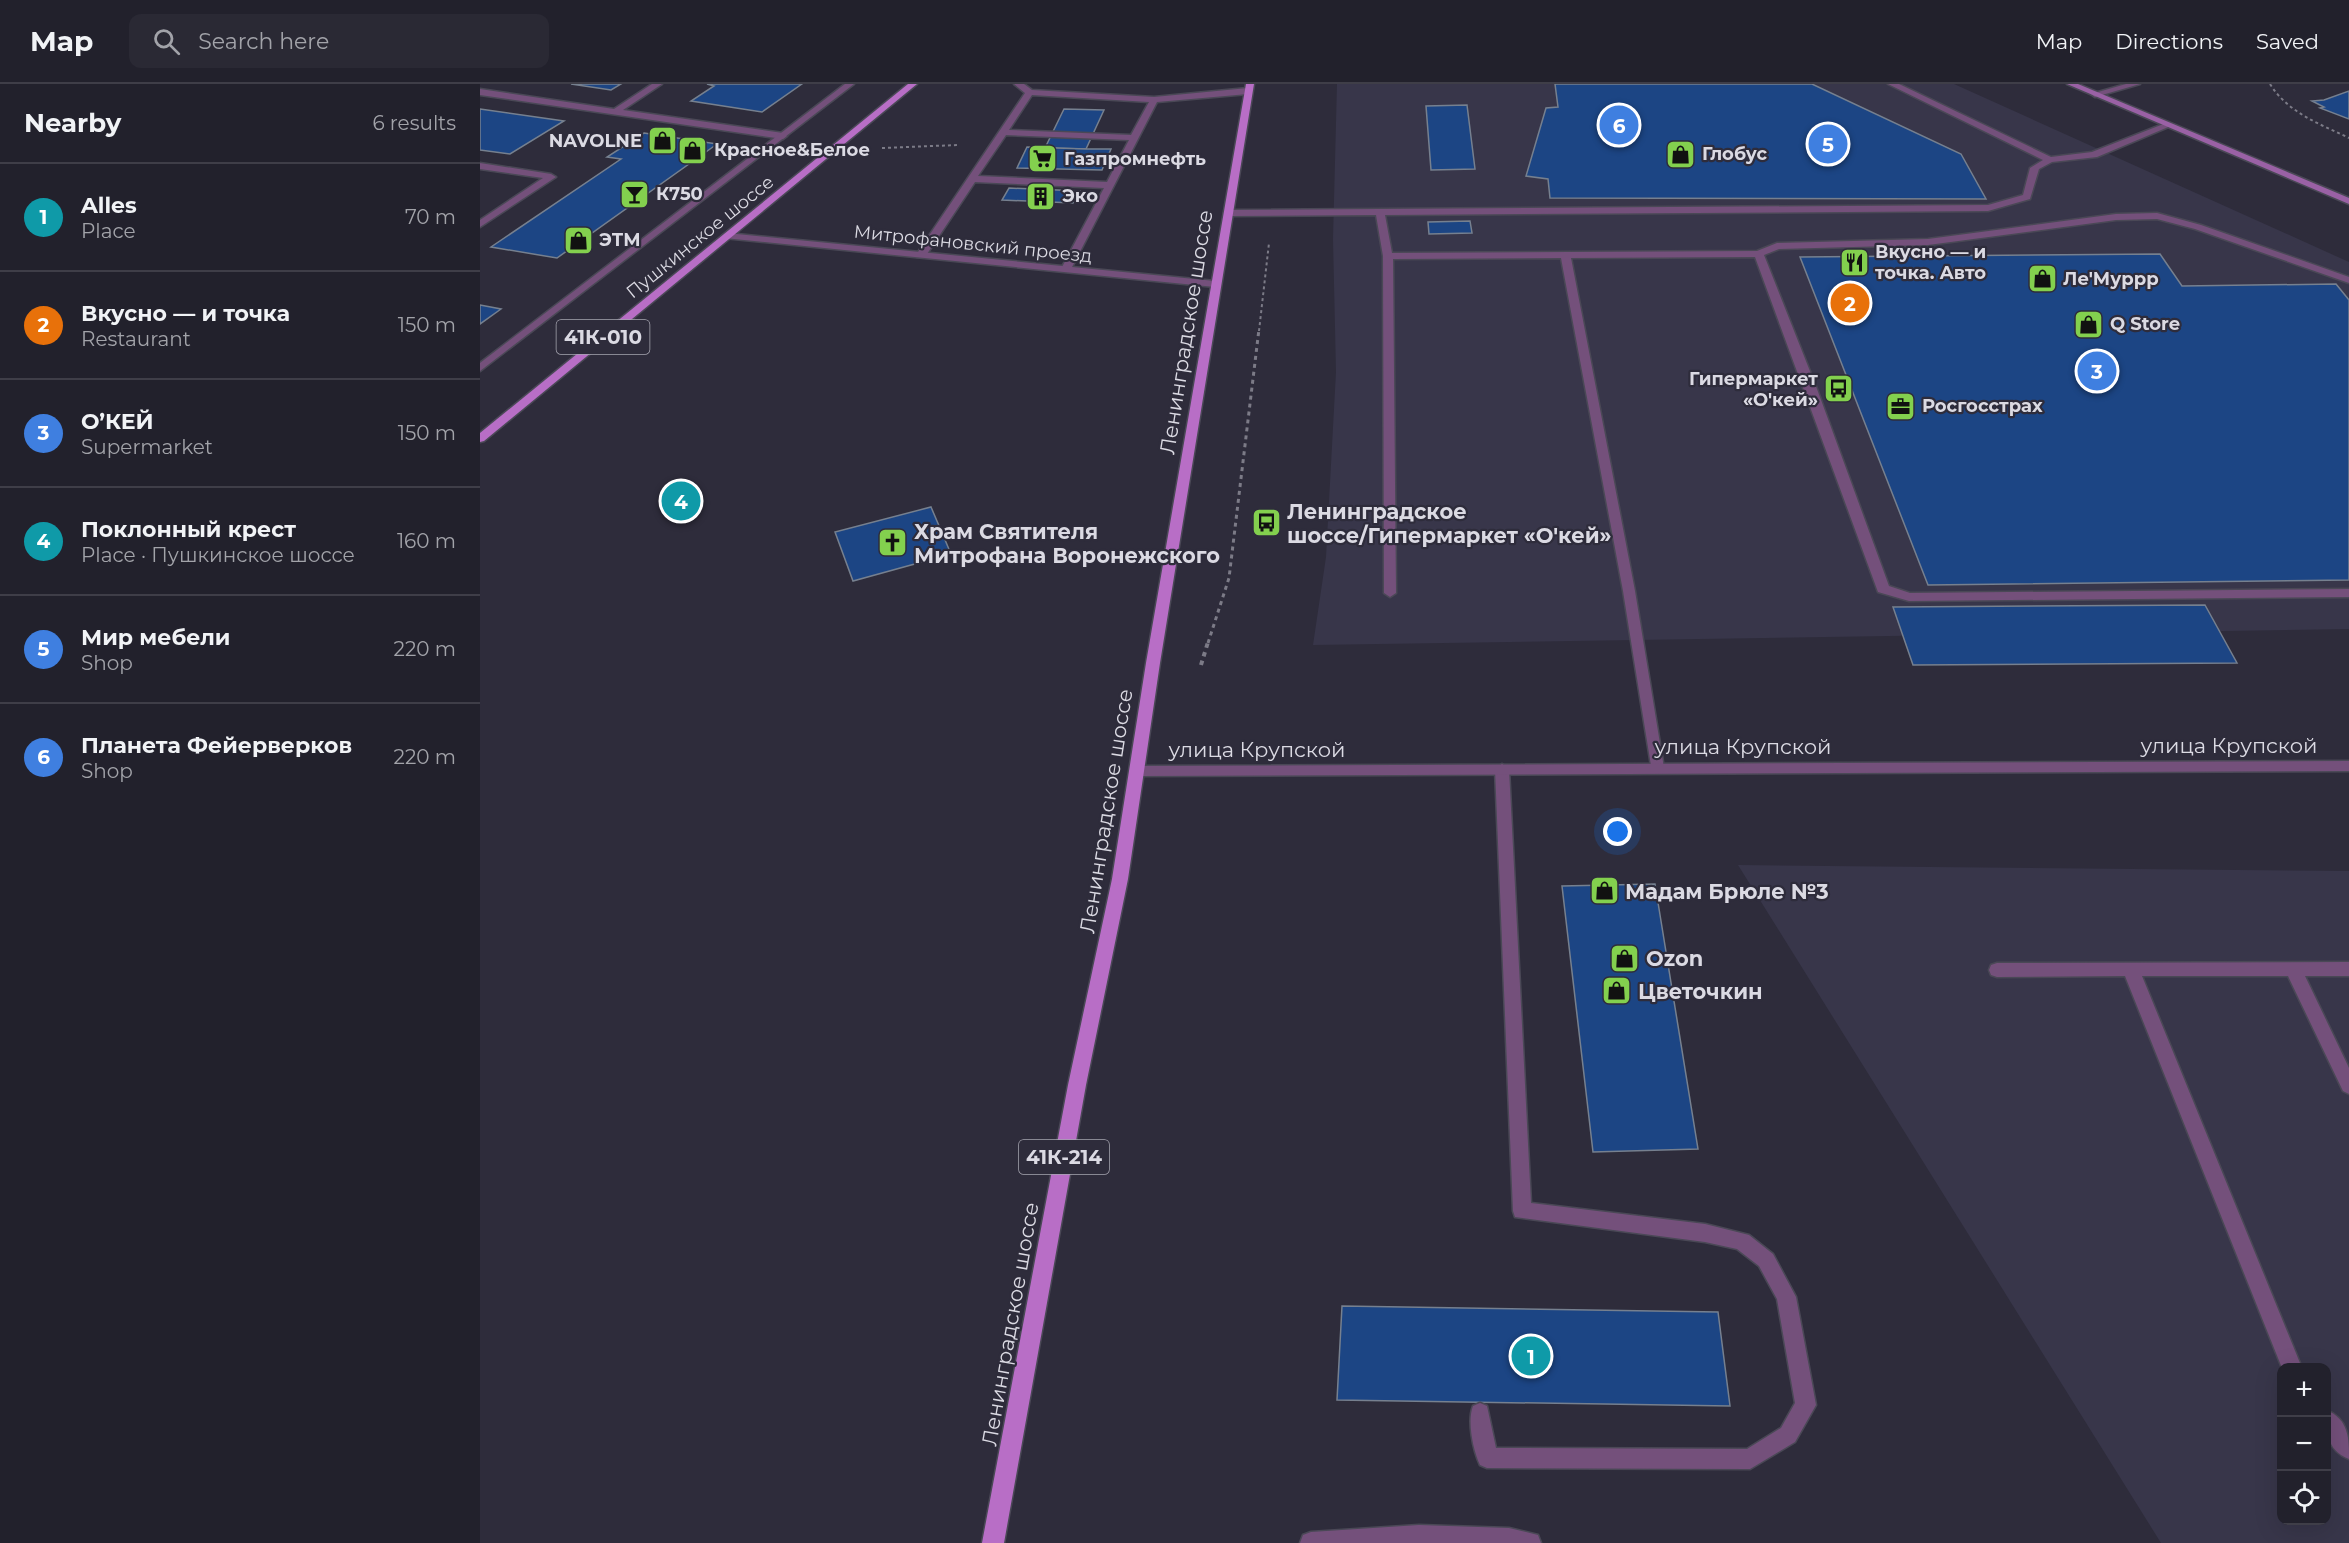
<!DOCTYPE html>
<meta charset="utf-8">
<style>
:root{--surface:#22212c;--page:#2a2934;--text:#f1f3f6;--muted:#a2a3a9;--line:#3f3e48;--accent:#83d04e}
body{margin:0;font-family:Montserrat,sans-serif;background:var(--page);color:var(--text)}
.controls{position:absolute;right:18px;bottom:18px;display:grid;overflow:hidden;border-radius:12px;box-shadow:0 6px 24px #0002}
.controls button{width:54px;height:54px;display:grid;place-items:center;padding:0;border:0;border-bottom:2px solid var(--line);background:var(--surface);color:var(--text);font:30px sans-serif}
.you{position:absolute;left:1138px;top:748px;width:21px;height:21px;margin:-15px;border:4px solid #fff;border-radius:50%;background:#1a73e8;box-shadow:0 0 0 9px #1a73e833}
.badge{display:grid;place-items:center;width:39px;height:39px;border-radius:50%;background:var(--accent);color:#fff;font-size:20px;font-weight:700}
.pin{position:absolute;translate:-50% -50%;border:3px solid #fff;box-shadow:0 2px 6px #0006}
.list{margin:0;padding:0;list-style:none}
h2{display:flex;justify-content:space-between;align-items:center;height:78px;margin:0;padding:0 24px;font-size:26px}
h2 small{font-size:20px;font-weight:400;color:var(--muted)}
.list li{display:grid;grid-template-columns:39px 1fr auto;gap:18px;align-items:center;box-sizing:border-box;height:108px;padding:0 24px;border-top:2px solid var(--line)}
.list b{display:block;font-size:22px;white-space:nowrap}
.list p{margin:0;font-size:20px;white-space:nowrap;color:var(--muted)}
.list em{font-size:20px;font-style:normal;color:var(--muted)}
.icon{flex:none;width:33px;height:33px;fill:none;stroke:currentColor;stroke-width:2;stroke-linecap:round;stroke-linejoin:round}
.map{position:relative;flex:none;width:1869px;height:1459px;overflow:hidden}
header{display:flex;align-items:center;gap:36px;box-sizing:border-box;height:84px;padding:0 30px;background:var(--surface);border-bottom:2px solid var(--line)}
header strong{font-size:28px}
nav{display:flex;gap:33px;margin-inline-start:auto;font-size:21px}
.search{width:420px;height:54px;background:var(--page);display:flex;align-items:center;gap:15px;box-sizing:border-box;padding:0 21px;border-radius:12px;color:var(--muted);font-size:22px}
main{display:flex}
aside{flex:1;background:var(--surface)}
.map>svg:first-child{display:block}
.built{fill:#38364a;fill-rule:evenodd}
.building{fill:#1c4584;stroke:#76808f;stroke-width:1.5}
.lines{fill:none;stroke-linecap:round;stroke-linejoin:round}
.service-casing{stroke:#4a4856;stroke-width:3}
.minor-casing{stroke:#4a4856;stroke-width:3}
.tertiary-casing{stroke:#4a4856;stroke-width:3}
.secondary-casing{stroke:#4a4856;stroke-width:3}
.primary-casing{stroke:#4a4856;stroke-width:3}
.path-far2{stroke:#7c7b87;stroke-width:2;stroke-dasharray:3 3;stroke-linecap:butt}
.path-far1{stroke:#7c7b87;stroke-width:3;stroke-dasharray:4 4;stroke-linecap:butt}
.path{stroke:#7c7b87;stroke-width:4;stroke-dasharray:4.5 4.5;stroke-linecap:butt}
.service{fill:#74507b;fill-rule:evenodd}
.minor{fill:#74507b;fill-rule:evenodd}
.tertiary{fill:#74507b;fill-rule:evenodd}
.secondary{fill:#9a61a5;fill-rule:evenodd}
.primary{fill:#b86ec6;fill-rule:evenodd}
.labels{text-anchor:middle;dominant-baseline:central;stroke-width:4.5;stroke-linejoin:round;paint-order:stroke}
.far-poi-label{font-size:18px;font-weight:bold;fill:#dbdae3;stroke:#2e2c3b;text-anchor:start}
.far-street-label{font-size:18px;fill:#dbdae3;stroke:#2e2c3b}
.shield{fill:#2e2c3b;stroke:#a7a6b1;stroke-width:1.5}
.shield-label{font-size:20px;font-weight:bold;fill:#dbdae3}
.street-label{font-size:21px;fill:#dbdae3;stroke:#2e2c3b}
.poi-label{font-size:21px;font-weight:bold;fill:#dbdae3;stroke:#2e2c3b;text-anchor:start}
</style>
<header>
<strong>Map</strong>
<div class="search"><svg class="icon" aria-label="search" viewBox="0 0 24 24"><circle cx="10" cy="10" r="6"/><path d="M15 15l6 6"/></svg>Search here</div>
<nav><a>Map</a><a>Directions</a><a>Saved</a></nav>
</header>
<main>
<aside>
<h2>Nearby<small>6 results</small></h2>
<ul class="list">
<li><span class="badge" style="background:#0f9aa8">1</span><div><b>Alles</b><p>Place</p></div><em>70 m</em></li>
<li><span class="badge" style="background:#e8710a">2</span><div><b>Вкусно — и точка</b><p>Restaurant</p></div><em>150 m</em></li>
<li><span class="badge" style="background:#3f7fe0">3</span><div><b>О’КЕЙ</b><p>Supermarket</p></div><em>150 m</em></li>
<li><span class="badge" style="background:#0f9aa8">4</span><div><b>Поклонный крест</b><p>Place · Пушкинское шоссе</p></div><em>160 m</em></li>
<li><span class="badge" style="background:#3f7fe0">5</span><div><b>Мир мебели</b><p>Shop</p></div><em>220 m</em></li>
<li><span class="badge" style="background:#3f7fe0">6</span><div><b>Планета Фейерверков</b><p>Shop</p></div><em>220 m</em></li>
</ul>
</aside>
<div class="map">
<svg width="1869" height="1459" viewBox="0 0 1869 1459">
<rect width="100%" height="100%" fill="#2e2c3b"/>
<!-- built -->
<g class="built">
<path d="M857,0H1474L1869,178V545L833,561L846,473L856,288L853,155Z"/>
<path d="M1258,781L1869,787V1459H1681ZM1802,1284H1846V1436H1802Z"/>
</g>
<!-- building -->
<g class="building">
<path d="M91,0H141L131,6Z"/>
<path d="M322,0L282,28L211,17L234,2L227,0Z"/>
<path d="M1075,0H1332L1481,70L1506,115L1070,114L1068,95L1046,92L1066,24L1078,23Z"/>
<path d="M1869,7V35L1840,24L1844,23L1832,17L1844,16Z"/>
<path d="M987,21L995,85L951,86L946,22Z"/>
<path d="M0,25L84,37L30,70L0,66Z"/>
<path d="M584,25L624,26L606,65L565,64Z"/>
<path d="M164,49L237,60L77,174L11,163L141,75L127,73Z"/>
<path d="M547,63L606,65H631L622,86L537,84Z"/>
<path d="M529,104L600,107L593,119L522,116Z"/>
<path d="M990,137L992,149L949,150L948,138Z"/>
<path d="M1680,170L1702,202L1856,200L1869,216V496L1448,501L1320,173Z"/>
<path d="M0,221L21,225L0,240Z"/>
<path d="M451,423L471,470L373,497L355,448Z"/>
<path d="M1725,521L1757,579L1433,581L1413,523Z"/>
<path d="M1175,800L1218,1065L1113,1068L1082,802Z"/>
<path d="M862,1222L1238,1228L1250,1322L857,1316Z"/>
</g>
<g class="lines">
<defs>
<g id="service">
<path d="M172,0H182L143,26L303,49L307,52L303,55L0,11V5L134,25Z"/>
<path d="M534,0H544L552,6L674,13L768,4L772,7L768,10L677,18L590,187L581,185L624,104L495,98L445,173H437L436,171L545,9ZM552,11L669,18L651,51L529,46ZM526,51L649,56L627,98L498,92Z"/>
<path d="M1408,0H1419L1571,73L1612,68L1686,39L1693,41L1617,73L1572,78L1559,85L1550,115L1508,127L905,131L912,169L1277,167L1297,159L1448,155L1636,130L1677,129L1721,141L1869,193V199L1715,145L1677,135L1636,136L1448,161L1299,165L1284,171L1337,305L1409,502L1430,509L1869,505V513L1429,517L1398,508L1275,173L1091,174L1155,507L1184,684L1182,688H1172L1143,507L1081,174L913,175L916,509L910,513L904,509L903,172L896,131L749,132L744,129L749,126L1508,121L1543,111L1550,84L1563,76Z"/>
<path d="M0,79L71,90L76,93L0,143V136L63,94L0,85Z"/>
<path d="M1022,680L1029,685L1051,1119L1225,1140L1269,1151L1293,1170L1316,1213L1336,1321L1315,1358L1270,1385L1007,1384L1000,1381C993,1366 987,1337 993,1322L1000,1319L1007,1322L1016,1364L1267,1365L1301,1344L1315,1319L1297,1215L1279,1182L1257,1165L1225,1158L1035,1133L1033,1127L1015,685Z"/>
<path d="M1869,878V892H1825L1869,984V1010L1863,1007L1808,892H1662L1822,1284H1802L1645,892L1517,893L1511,891L1509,886L1511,881L1517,879Z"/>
<path d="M1846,1326C1869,1335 1869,1355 1869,1375C1846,1366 1846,1347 1846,1326Z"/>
<path d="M939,1441L1029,1444L1058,1451L1061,1459H820L823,1451L831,1448Z"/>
</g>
<g id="minor">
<path d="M365,0H374L0,287V279Z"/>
<path d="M1646,0H1660L1615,13L1611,10Z"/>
</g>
<g id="tertiary">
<path d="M247,149L735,197L740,200L735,203L244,154L242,152Z"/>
<path d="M1869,677V687L657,692L650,687L657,682Z"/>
</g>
<path id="secondary" d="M1587,0H1598L1869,114V120Z"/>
<g id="primary">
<path d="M428,0H437L4,357L0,358V349Z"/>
<path d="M766,0H774L680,579L648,795L606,1001L524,1459H502L588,1001L632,795L666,579Z"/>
</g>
</defs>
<!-- service casing -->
<use href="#service" class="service-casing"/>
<!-- minor casing -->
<use href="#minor" class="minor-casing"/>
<!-- tertiary casing -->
<use href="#tertiary" class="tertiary-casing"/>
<!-- secondary casing -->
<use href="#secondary" class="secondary-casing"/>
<!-- primary casing -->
<use href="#primary" class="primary-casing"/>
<!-- path-far2 -->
<g class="path-far2">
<path d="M1790,0C1808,29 1840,40 1869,54"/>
<path d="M402,64L478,61"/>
<path d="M779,247L789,159"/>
</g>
<!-- path-far1 -->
<path class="path-far1" d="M728,559L749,494L779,245"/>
<!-- path -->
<path class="path" d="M721,581L728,558"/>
<!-- service -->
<use href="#service" class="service"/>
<!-- minor -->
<use href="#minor" class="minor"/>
<!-- tertiary -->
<use href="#tertiary" class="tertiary"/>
<!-- secondary -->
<use href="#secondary" class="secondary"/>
<!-- primary -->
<use href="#primary" class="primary"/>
</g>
<!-- icons -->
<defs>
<symbol id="shop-square" viewBox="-11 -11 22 22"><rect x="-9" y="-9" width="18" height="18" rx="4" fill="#83d04e" stroke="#2e2c3b"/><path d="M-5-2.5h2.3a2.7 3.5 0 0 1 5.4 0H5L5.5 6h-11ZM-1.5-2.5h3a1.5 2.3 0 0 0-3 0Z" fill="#111"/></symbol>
<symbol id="supermarket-square" viewBox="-11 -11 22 22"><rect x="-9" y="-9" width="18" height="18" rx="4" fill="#83d04e" stroke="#2e2c3b"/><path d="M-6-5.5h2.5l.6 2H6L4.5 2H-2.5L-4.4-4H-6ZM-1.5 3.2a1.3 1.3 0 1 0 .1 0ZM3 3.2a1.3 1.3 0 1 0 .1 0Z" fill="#111"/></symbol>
<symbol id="bar-square" viewBox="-11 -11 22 22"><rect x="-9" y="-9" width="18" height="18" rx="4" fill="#83d04e" stroke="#2e2c3b"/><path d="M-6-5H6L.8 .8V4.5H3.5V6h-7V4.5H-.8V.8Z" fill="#111"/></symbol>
<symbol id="building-square" viewBox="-11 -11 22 22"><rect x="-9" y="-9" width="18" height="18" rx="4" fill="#83d04e" stroke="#2e2c3b"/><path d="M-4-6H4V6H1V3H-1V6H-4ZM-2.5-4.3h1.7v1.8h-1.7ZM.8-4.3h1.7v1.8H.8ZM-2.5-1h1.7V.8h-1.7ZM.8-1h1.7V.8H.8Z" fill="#111"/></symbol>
<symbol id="restaurant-square" viewBox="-11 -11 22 22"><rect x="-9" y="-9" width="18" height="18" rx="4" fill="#83d04e" stroke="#2e2c3b"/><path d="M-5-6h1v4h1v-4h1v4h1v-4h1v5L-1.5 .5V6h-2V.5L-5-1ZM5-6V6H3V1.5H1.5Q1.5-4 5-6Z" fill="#111"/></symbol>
<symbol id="bus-square" viewBox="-11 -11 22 22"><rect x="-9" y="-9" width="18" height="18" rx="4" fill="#83d04e" stroke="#2e2c3b"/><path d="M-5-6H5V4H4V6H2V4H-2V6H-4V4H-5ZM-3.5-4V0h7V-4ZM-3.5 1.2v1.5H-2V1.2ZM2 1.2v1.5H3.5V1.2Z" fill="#111"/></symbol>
<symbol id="office-square" viewBox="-11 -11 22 22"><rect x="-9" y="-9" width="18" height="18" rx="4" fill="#83d04e" stroke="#2e2c3b"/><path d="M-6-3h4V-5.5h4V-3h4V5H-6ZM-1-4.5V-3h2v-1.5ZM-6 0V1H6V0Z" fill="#111"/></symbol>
<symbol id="church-square" viewBox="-11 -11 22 22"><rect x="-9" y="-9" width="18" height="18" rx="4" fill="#83d04e" stroke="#2e2c3b"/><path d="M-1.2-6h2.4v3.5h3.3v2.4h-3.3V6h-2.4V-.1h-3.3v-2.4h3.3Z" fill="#111"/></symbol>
</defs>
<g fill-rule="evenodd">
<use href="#shop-square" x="166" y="40" width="33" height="33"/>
<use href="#shop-square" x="196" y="50" width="33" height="33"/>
<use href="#shop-square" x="1184" y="54" width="33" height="33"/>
<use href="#supermarket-square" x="546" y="58" width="33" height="33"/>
<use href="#bar-square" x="138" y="94" width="33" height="33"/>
<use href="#building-square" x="544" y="96" width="33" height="33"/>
<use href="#shop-square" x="82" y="140" width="33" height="33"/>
<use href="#restaurant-square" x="1358" y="162" width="33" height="33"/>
<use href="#shop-square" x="1546" y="178" width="33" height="33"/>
<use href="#shop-square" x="1592" y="224" width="33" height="33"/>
<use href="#bus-square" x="1342" y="288" width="33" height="33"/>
<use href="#office-square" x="1404" y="306" width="33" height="33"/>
<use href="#bus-square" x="770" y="422" width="33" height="33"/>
<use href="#church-square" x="396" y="442" width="33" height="33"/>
<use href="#shop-square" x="1108" y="790" width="33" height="33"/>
<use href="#shop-square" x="1128" y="858" width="33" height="33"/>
<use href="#shop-square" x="1120" y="890" width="33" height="33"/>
</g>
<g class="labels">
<!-- far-poi labels -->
<g class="far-poi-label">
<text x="162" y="57" text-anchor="end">NAVOLNE</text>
<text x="234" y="66">Красное&amp;Белое</text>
<text x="1222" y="70">Глобус</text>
<text x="584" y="75">Газпромнефть</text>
<text x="176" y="110">К750</text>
<text x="582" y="112">Эко</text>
<text x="119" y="156">ЭТМ</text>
<text x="1395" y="168">Вкусно — и<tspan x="1395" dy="21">точка. Авто</tspan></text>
<text x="1583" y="195">Ле'Муррр</text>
<text x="1630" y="240">Q Store</text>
<text x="1338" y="295" text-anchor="end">Гипермаркет<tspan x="1338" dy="21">«О'кей»</tspan></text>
<text x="1442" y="322">Росгосстрах</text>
</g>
<!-- far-street labels -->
<g class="far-street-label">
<text transform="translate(220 153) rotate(-39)">Пушкинское шоссе</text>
<text transform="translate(493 160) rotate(6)">Митрофановский проезд</text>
</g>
<!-- shield labels -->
<g class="shield">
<rect x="76.5" y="236" width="93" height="34" rx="4.5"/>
<rect x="539" y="1056" width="90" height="34" rx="4.5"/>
</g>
<g class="shield-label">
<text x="123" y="253">41К-010</text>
<text x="584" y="1073">41К-214</text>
</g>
<!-- street labels -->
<g class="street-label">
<text transform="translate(706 248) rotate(-81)">Ленинградское шоссе</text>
<text x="1749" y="661">улица Крупской</text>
<text x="1263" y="662">улица Крупской</text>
<text x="777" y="665">улица Крупской</text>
<text transform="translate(626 727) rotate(-81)">Ленинградское шоссе</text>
<text transform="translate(530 1240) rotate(-80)">Ленинградское шоссе</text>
</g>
<!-- poi labels -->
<g class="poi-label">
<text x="807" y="427">Ленинградское<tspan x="807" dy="24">шоссе/Гипермаркет «О'кей»</tspan></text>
<text x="434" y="447">Храм Святителя<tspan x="434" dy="24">Митрофана Воронежского</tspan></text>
<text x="1145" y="807">Мадам Брюле №3</text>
<text x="1166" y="874">Ozon</text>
<text x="1158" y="907">Цветочкин</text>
</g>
</g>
</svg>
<div class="controls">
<button>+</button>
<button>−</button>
<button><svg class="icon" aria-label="locate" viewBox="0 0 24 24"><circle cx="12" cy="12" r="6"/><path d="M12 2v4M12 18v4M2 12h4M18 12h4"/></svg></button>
</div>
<div class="you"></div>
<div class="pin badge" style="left:1051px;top:1272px;background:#0f9aa8">1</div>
<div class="pin badge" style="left:1370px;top:219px;background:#e8710a">2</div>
<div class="pin badge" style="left:1617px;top:287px;background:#3f7fe0">3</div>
<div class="pin badge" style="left:201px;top:417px;background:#0f9aa8">4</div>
<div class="pin badge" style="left:1348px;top:60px;background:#3f7fe0">5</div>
<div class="pin badge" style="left:1139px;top:41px;background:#3f7fe0">6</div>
</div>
</main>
